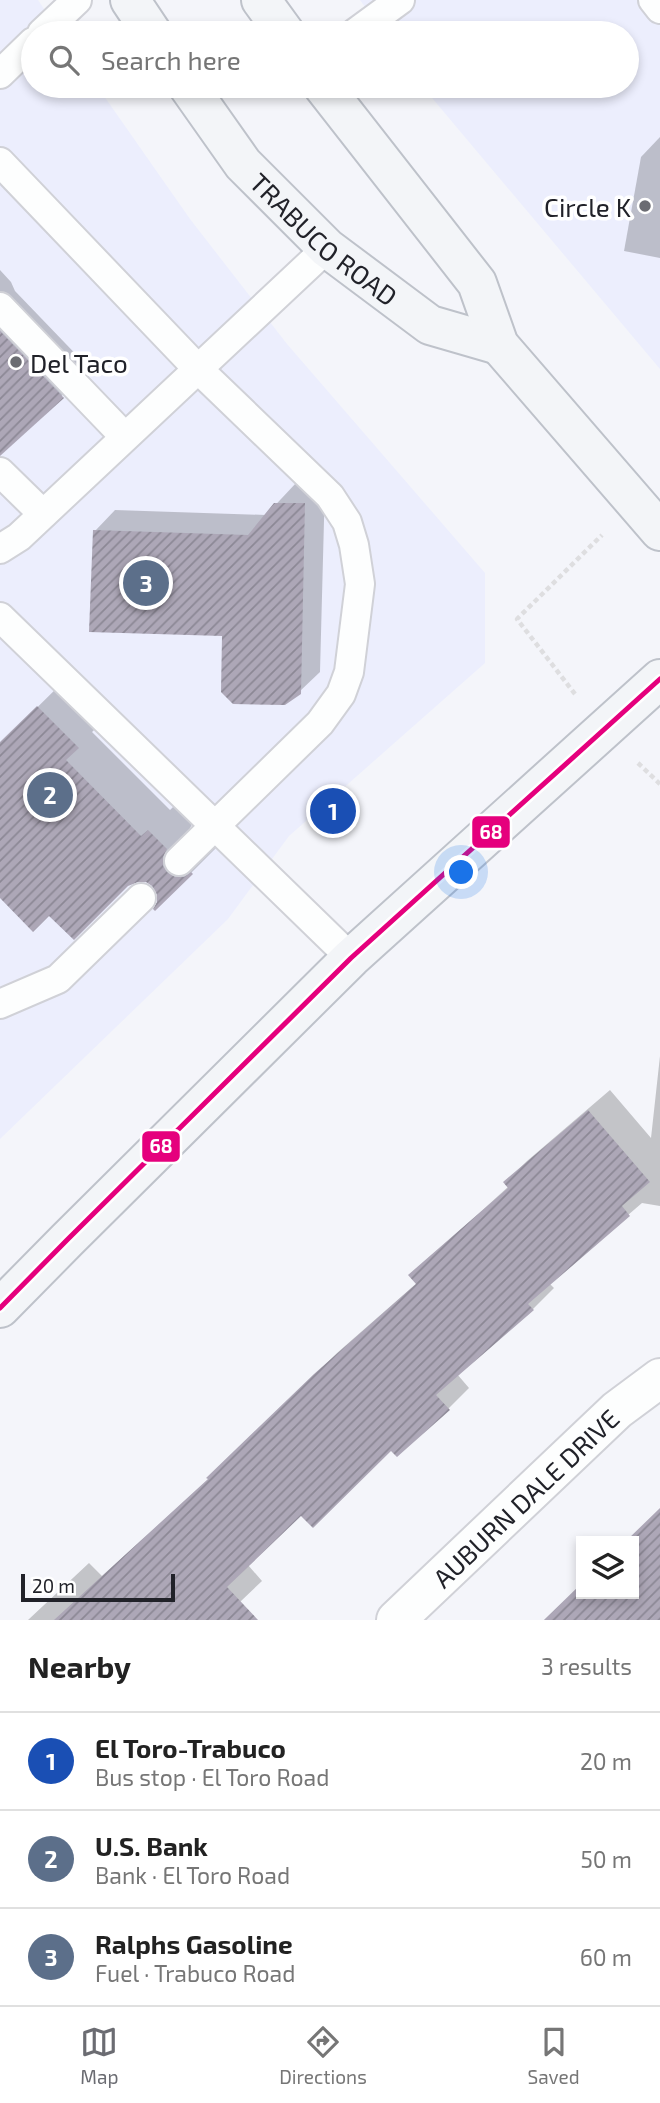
<!DOCTYPE html>
<meta charset="utf-8">
<style>
:root{--surface:#fff;--page:#f6f6f6;--text:#222;--muted:#767676;--line:#e0e0e0;--accent:#6b6c72}
body{margin:0;font-family:"Exo 2",sans-serif;background:var(--page);color:var(--text)}
.controls{position:absolute;right:21px;bottom:21px;display:grid;overflow:hidden;border-radius:0px;box-shadow:0 4px 10px #0003}
.controls button{width:63px;height:63px;display:grid;place-items:center;padding:0;border:0;border-bottom:2px solid var(--line);background:var(--surface);color:var(--text);font:35px sans-serif}
.scale{position:absolute;left:21px;bottom:18px;width:154px;box-sizing:border-box;padding-left:7px;border:4px solid #212229;border-top:0;font-size:19px;line-height:24px;white-space:nowrap;color:#212229;-webkit-text-stroke:5px #fff;paint-order:stroke}
.you{position:absolute;left:462px;top:873px;width:24px;height:24px;margin:-18px;border:5px solid #fff;border-radius:50%;background:#1a73e8;box-shadow:0 0 0 10px #1a73e833}
.badge{display:grid;place-items:center;width:46px;height:46px;border-radius:50%;background:var(--accent);color:#fff;font-size:23px;font-weight:700}
.pin{position:absolute;translate:-50% -50%;border:4px solid #fff;box-shadow:0 2px 7px #0006}
.list{margin:0;padding:0;list-style:none}
h2{display:flex;justify-content:space-between;align-items:center;height:91px;margin:0;padding:0 28px;font-size:30px}
h2 small{font-size:23px;font-weight:400;color:var(--muted)}
.list li{display:grid;grid-template-columns:46px 1fr auto;gap:21px;align-items:center;box-sizing:border-box;height:98px;padding:0 28px;border-top:2px solid var(--line)}
.list b{display:block;font-size:26px;white-space:nowrap}
.list p{margin:0;font-size:23px;white-space:nowrap;color:var(--muted)}
.list em{font-size:23px;font-style:normal;color:var(--muted)}
.icon{flex:none;width:38px;height:38px;fill:none;stroke:currentColor;stroke-width:2;stroke-linecap:round;stroke-linejoin:round}
.map{position:relative;flex:none;width:660px;height:1620px;overflow:hidden}
.search{position:absolute;background:var(--surface);box-shadow:0 4px 10px #0003;left:21px;right:21px;top:21px;height:77px;display:flex;align-items:center;gap:18px;box-sizing:border-box;padding:0 24px;border-radius:38px;color:var(--muted);font-size:26px}
.sheet{height:385px;background:var(--surface)}
nav{display:flex;justify-content:space-around;align-items:center;box-sizing:border-box;height:98px;border-top:2px solid var(--line);background:var(--surface);font-size:19px;color:var(--muted)}
nav a{display:grid;justify-items:center;gap:4px}
nav .on{color:var(--accent)}
.map>svg:first-child{display:block}
.built{fill:#eceefd}
.shadow{fill:#0003}
.building{fill:url(#building-hatch)}
.lines{fill:none;stroke-linecap:round;stroke-linejoin:round}
.lane-casing{stroke:#d0d1d7;stroke-width:32}
.street-casing{stroke:#d0d1d7;stroke-width:42}
.primary-casing{stroke:#bec2ca;stroke-width:42}
.path{stroke:#dedee0;stroke-width:4.5;stroke-dasharray:5 3.5;stroke-linecap:butt}
.lane{stroke:#fdfefe;stroke-width:28}
.street{stroke:#fdfefe;stroke-width:38}
.primary{stroke:#f3f5f8;stroke-width:38}
.bus-1-casing{stroke:#fff;stroke-width:10}
.bus-1{stroke:#e5007d;stroke-width:5}
.poi-dot{fill:#6b6c72;stroke:#fff;stroke-width:2.5}
.labels{text-anchor:middle;dominant-baseline:central;stroke-width:7;stroke-linejoin:round;paint-order:stroke}
.poi-label{font-size:26px;fill:#212229;stroke:#fff;text-anchor:end}
.street-label{font-size:26px;fill:#212229;stroke:#fff}
.line-badge{stroke:#fff;stroke-width:2.5}
.badge-label{font-size:19px;text-anchor:middle;font-weight:bold;fill:#fff}
</style>
<div class="map">
<svg width="660" height="1620" viewBox="0 0 660 1620">
<defs>
<pattern id="building-hatch" width="6" height="6" patternUnits="userSpaceOnUse" patternTransform="scale(1.75)"><rect width="6" height="6" fill="#ada7b7"/><path d="M-1 1l2-2M0 6l6-6M5 7l2-2" fill="none" stroke="#8c8895"/></pattern>
</defs>
<rect width="100%" height="100%" fill="#f4f5fa"/>
<!-- built -->
<g class="built">
<path d="M0,0H38L60,33H33V86H97L190,219L287,344L485,573V663L289,836L228,919L0,1139Z"/>
<path d="M360,0H660V369L422,86H627V33H384Z"/>
</g>
<!-- shadow -->
<g class="shadow">
<path d="M660,137V258L624,251L641,157Z"/>
<path d="M0,270L11,282L15,291L90,369L3,452L0,448Z"/>
<path d="M296,483H325L320,672L299,692L95,531L115,510L266,515Z"/>
<path d="M65,680L105,719L92,732L170,810L176,804L194,821L190,828V838L203,850L216,848L156,908L159,894L154,885L147,881L137,880L49,913L0,896V744Z"/>
<path d="M660,1056V1206L642,1203L549,1283L554,1288L533,1309L457,1374L469,1388L448,1409L301,1513L248,1565L262,1581L221,1620H28L89,1563L102,1576L209,1479L337,1353L418,1282L411,1275L509,1186L505,1183L527,1161L610,1090L651,1138Z"/>
<path d="M660,1510V1620H550L548,1618L581,1586V1594H634V1541H627Z"/>
</g>
<!-- building -->
<g class="building">
<path d="M0,331L64,398L0,456Z"/>
<path d="M274,503H305L301,694L285,705L233,704L221,692L222,636L89,632L93,530L248,535Z"/>
<path d="M37,706L79,748L66,760L141,836L148,830L167,849L163,857V866L167,872L175,877H184L191,872L193,874L155,911L153,909L157,902V895L152,886L146,882H138L128,886L74,940L49,916L33,932L0,898V742Z"/>
<path d="M588,1110L650,1182L622,1206L630,1216L528,1304L534,1310L436,1395L450,1410L397,1457L391,1451L313,1528L301,1516L227,1587L258,1620H54L208,1479L206,1478L314,1374L416,1284L408,1275L508,1188L503,1182Z"/>
<path d="M660,1508V1620H544L581,1584V1594H634V1541H626Z"/>
</g>
<g class="lines">
<defs>
<g id="lane">
<path d="M653,0L660,9"/>
<path d="M42,33L77,0"/>
<path d="M355,33L400,0"/>
<path d="M0,74L33,42"/>
<path d="M0,162L197,368L330,496L347,522L354,545L360,584L349,672L341,694L320,723L179,861"/>
<path d="M0,307L124,436"/>
<path d="M0,472L43,514"/>
<path d="M0,549L19,537L327,248"/>
<path d="M0,617L351,958"/>
<path d="M0,1004L58,979L141,898"/>
</g>
<g id="street">
<path id="s1" d="M396,1620L617,1410L660,1378"/>
</g>
<g id="primary">
<path d="M130,0L152,33"/>
<path d="M261,0L285,33"/>
<path id="s2" d="M188,86L243,164L327,248L430,325L499,345"/>
<path d="M323,86L477,283L499,345L660,531"/>
<path d="M0,1308L67,1240L351,958L660,679"/>
</g>
</defs>
<!-- lane casing -->
<use href="#lane" class="lane-casing"/>
<!-- street casing -->
<use href="#street" class="street-casing"/>
<!-- primary casing -->
<use href="#primary" class="primary-casing"/>
<!-- path -->
<g class="path">
<path d="M575,694L517,619L602,535"/>
<path d="M638,763L660,784"/>
</g>
<!-- lane -->
<use href="#lane" class="lane"/>
<!-- street -->
<use href="#street" class="street"/>
<!-- primary -->
<use href="#primary" class="primary"/>
<defs>
<path id="bus-1" d="M0,1308L67,1240L351,958L660,679"/>
</defs>
<!-- bus-1 casing -->
<use href="#bus-1" class="bus-1-casing"/>
<!-- bus-1 -->
<use href="#bus-1" class="bus-1"/>
</g>
<!-- markers -->
<g class="poi-dot">
<circle cx="645" cy="206" r="7"/>
<circle cx="16" cy="362" r="7"/>
</g>
<g class="labels">
<!-- poi labels -->
<g class="poi-label">
<text x="631" y="206">Circle K</text>
<text x="30" y="362" text-anchor="start">Del Taco</text>
</g>
<!-- street labels -->
<g class="street-label">
<text stroke="none"><textPath href="#s2" startOffset="206">TRABUCO ROAD</textPath></text>
<text stroke="none"><textPath href="#s1" startOffset="178">AUBURN DALE DRIVE</textPath></text>
</g>
</g>
<g class="line-badge">
<rect x="471" y="815" width="40" height="34" rx="7" fill="#e5007d"/>
<rect x="141" y="1130" width="40" height="33" rx="7" fill="#e5007d"/>
</g>
<g class="badge-label">
<text x="491" y="839">68</text>
<text x="161" y="1153">68</text>
</g>
</svg>
<div class="controls">
<button><svg class="icon" aria-label="layers" viewBox="0 0 24 24"><path d="M12 4l9 5-9 5-9-5zM3 14l9 5 9-5"/></svg></button>
</div>
<div class="scale">20 m</div>
<div class="you"></div>
<div class="pin badge" style="left:333px;top:811px;background:#1a4fb4">1</div>
<div class="pin badge" style="left:50px;top:795px;background:#5c6f8a">2</div>
<div class="pin badge" style="left:146px;top:583px;background:#5c6f8a">3</div>
<div class="search"><svg class="icon" aria-label="search" viewBox="0 0 24 24"><circle cx="10" cy="10" r="6"/><path d="M15 15l6 6"/></svg>Search here</div>
</div>
<section class="sheet">
<h2>Nearby<small>3 results</small></h2>
<ul class="list">
<li><span class="badge" style="background:#1a4fb4">1</span><div><b>El Toro-Trabuco</b><p>Bus stop · El Toro Road</p></div><em>20 m</em></li>
<li><span class="badge" style="background:#5c6f8a">2</span><div><b>U.S. Bank</b><p>Bank · El Toro Road</p></div><em>50 m</em></li>
<li><span class="badge" style="background:#5c6f8a">3</span><div><b>Ralphs Gasoline</b><p>Fuel · Trabuco Road</p></div><em>60 m</em></li>
</ul>
</section>
<nav>
<a class="on"><svg class="icon" aria-label="map" viewBox="0 0 24 24"><path d="M3 6l6-2 6 2 6-2v14l-6 2-6-2-6 2zM9 4v14M15 6v14"/></svg>Map</a>
<a><svg class="icon" aria-label="directions" viewBox="0 0 24 24"><path d="M12 3l9 9-9 9-9-9zM9 14v-3h6M13 9l2 2-2 2"/></svg>Directions</a>
<a><svg class="icon" aria-label="saved" viewBox="0 0 24 24"><path d="M7 4h10v16l-5-4-5 4z"/></svg>Saved</a>
</nav>
